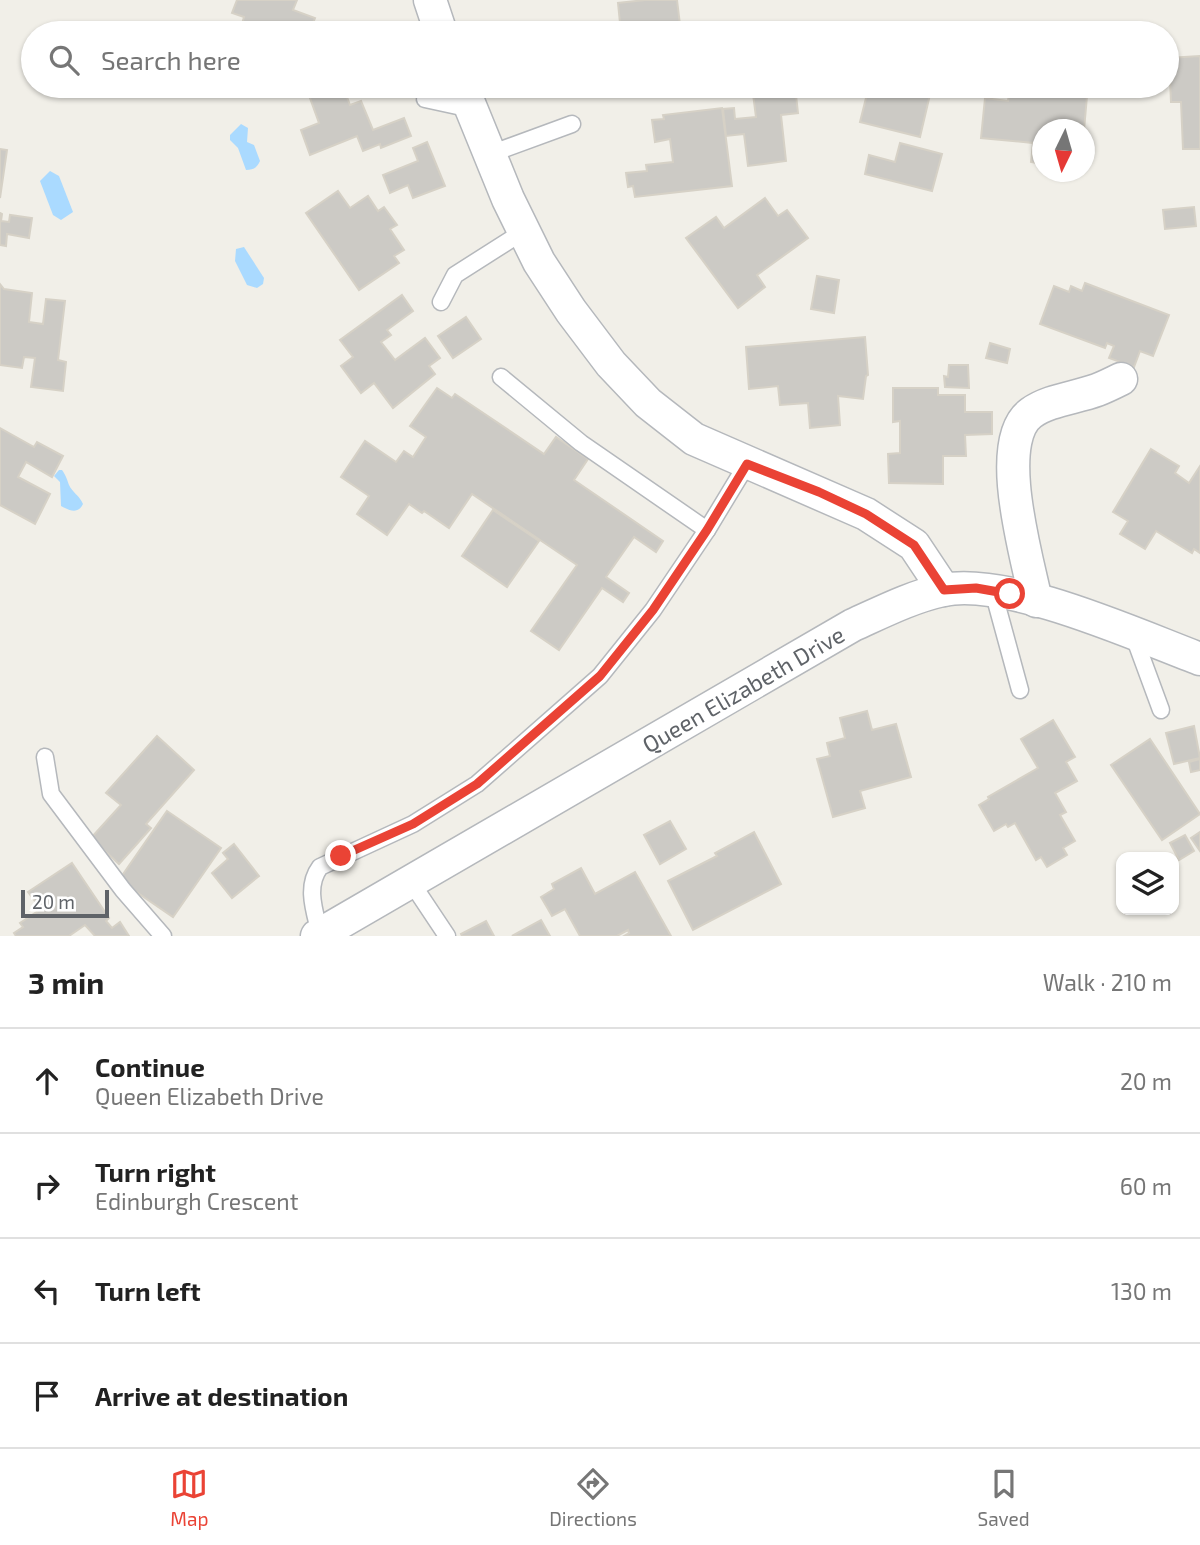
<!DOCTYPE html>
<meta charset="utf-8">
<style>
:root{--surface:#fff;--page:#f6f6f6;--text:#222;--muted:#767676;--line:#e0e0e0;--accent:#ea4335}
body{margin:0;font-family:"Exo 2",sans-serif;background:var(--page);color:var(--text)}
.controls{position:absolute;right:21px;bottom:21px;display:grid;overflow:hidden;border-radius:14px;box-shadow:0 2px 5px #0004}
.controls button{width:63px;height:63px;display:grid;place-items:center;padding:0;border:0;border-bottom:2px solid var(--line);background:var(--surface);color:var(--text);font:35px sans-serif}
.compass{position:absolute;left:1032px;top:119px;width:63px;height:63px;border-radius:50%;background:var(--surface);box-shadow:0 2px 5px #0004;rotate:185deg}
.scale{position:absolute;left:21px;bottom:18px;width:88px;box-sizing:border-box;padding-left:7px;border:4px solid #5f6368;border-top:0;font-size:19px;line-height:24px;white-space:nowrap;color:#5f6368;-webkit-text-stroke:5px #fff;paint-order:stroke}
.stop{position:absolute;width:21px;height:21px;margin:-16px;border:5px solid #ea4335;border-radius:50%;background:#fff}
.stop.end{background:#ea4335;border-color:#fff;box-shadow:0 2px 7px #0008}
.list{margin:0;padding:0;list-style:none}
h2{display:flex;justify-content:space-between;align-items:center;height:91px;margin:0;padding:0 28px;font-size:30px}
h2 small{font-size:23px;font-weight:400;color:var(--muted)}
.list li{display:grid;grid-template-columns:46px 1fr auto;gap:21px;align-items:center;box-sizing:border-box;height:105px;padding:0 28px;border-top:2px solid var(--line)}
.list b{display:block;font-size:26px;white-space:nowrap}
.list p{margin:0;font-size:23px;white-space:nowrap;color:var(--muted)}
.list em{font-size:23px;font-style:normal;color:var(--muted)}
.icon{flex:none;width:38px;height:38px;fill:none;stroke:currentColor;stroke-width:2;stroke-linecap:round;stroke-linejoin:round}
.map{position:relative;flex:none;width:1200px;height:936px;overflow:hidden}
.search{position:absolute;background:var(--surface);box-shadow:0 2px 5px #0004;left:21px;right:21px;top:21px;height:77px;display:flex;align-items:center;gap:18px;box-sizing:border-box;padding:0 24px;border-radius:38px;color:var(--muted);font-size:26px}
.sheet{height:511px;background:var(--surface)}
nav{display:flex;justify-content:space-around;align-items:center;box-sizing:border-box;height:98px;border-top:2px solid var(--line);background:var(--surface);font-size:19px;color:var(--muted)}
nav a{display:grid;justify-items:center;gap:4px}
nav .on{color:var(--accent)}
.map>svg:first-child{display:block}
.water{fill:#aadaff}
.building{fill:#cccac5;stroke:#d6d1c6;stroke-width:2}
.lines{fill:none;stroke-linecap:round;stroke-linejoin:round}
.service-casing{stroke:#b5b8bc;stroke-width:19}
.minor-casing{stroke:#b5b8bc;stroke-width:35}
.service{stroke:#fff;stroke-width:16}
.minor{stroke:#fff;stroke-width:32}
.route{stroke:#ea4335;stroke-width:9}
.labels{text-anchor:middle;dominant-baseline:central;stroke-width:5;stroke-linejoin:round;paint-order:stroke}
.street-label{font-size:23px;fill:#5f6368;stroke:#fff}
</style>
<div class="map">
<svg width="1200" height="936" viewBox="0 0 1200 936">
<rect width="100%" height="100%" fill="#f1efe8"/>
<!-- water -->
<g class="water">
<path d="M241,124L248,128L247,142L254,145L260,161C257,168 253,170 246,170L238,148L230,140V135Z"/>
<path d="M50,171L59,176L73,212L61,220L53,215L40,181Z"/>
<path d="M244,247L264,278L263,284L257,288L247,285L235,261L236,249Z"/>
<path d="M59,470H62C66,476 67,479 69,485C72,492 80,496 83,504C78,514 70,511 61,506L60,482L54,476Z"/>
</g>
<!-- building -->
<g class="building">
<path d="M237,0H297L293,10L315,18L309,33H265L242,24L244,17L232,13Z"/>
<path d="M645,0H677L681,33H621L618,3Z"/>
<path d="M902,26L929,32L900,33Z"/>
<path d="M1200,56V149H1183L1181,102H1171L1169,58Z"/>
<path d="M301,86H401V91L376,88L375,86L347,97L350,105L361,101L373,130L404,118L411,136L381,148L380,144L363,151L357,136L310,155L301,130L319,123L307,90L303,92Z"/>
<path d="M614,86H658L615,91Z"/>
<path d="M752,86H795L798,113L781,115L786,161L748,166L744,134L726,136L723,109L734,108L735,119L756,117Z"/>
<path d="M869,86H932L920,137L860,122Z"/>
<path d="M1010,88L1087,96L1084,130H1042V164L1031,162L1033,143L981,138L985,98L1008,101Z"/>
<path d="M722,108L732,186L635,197L633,186L628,187L626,173L647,171L646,165L673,162L670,139L655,142L652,120L664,119L663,115Z"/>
<path d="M427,142L445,186L413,198L408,185L390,193L383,175L418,161L413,148Z"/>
<path d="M900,143L942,154L932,191L865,174L869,155L895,162Z"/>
<path d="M0,149L7,150L0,198Z"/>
<path d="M338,191L350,208L368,196L378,211L384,207L397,225L390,229L404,250L394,256L399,263L359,290L306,213Z"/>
<path d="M765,198L778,216L787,210L808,238L757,275L765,287L738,308L686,238L716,217L724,228Z"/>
<path d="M1194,207L1196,226L1165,229L1163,210Z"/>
<path d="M0,213L2,214L1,221L9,222L10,215L32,218L29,238L7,234L6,246L0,245Z"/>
<path d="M817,276L839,280L834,313L811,309Z"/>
<path d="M1085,283L1169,315L1153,356L1140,351L1134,367L1109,358L1114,346L1107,343L1105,348L1040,324L1054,286L1069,292L1071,286L1082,291Z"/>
<path d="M0,284L4,289L32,293L29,322L43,324L46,299L65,301L58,360L66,362L63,391L31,387L35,358L24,357L22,368L0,365Z"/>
<path d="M402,295L413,311L387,330L391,335L381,342L395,360L425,338L440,358L429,366L435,374L393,408L374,383L361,393L341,366L353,357L340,340Z"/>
<path d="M466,317L481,339L453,358L438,336Z"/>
<path d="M865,337L868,375L866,376L863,399L838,396L840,425L810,428L808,403L780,405L778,386L749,389L746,347Z"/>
<path d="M990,343L1010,349L1007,363L986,358Z"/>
<path d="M949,365H968L969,388L945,387L944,376L948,377Z"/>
<path d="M437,388L452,398L455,394L544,454L556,437L588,459L574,480L663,541L656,552L634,537L606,577L629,593L623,602L602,588L559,650L531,631L577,565L472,494L449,528L424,511L422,513L409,504L387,535L357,514L369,496L341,477L365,441L396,462L404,451L413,457L426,437L410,426Z"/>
<path d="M893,388H938V395H965V412H992V434L965,435L966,456H943V484L889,483L888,454L900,453V421L893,422Z"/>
<path d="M0,428L34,447L37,442L63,456L52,477L26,462L18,477L50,494L35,524L0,505Z"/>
<path d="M1151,449L1179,466L1175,473L1189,483L1200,466V553L1194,549L1192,553L1156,531L1145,549L1120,534L1128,521L1113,512Z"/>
<path d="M493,510L539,541L507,587L462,556Z"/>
<path d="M867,711L872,730L896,724L911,777L860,791L865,808L833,817L817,759L830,756L827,743L845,738L840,718Z"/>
<path d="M1053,720L1075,757L1066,762L1077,781L1055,793L1066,812L1060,815L1075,841L1063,848L1067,855L1047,867L1041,857L1036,860L1015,823L1008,827L1006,824L994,831L979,805L989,799L988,797L1038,768L1021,739Z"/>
<path d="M1194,726L1200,758L1174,764L1166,733Z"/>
<path d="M157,736L194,770L146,824L151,828L119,864L91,838L121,805L106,793Z"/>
<path d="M1150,739L1200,814L1162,840L1111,765Z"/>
<path d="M1200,759V770L1191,772L1189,762Z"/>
<path d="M167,811L221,848L173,917L119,880Z"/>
<path d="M670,821L686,849L660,864L644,835Z"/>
<path d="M754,832L781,884L693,930L668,881L717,856L715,853Z"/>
<path d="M1200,832V851L1191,838Z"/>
<path d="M1185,835L1194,851L1179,860L1170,843Z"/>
<path d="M234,844L259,876L232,898L212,873L228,859L223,853Z"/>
<path d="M72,863L109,918L106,921L112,928L120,922L129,936H95L85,925L69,936H16L14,933L23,927L20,923L41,909L28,892Z"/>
<path d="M581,868L595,894L635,872L671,936H624L629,933L628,930L617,936H580L565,909L552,916L541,897L554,889L552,884Z"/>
<path d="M541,920L550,936H512Z"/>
<path d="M486,921L494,936H462L461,934Z"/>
</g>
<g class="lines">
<defs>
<g id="service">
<path d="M425,99L471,109"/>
<path d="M490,154L572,124"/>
<path d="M441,302L455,275L524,231"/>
<path d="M501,377L581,443L707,530"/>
<path d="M993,591L1020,690"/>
<path d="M1133,634L1161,710"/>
<path d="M45,757L51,794L123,890L163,936"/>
<path d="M411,882L447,936"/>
<path d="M320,934C315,912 305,887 320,867L413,824L477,784L600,676L653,610L707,530L747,464"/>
</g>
<g id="minor">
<path d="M430,0L441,33"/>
<path d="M462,86L508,199L539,262L571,311L611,364L648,403L694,439L866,514L914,545L944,590"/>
<path d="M1036,601C1028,561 992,441 1031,413C1049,400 1075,398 1097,390C1105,387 1113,383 1121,379"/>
<path d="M317,936L853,625C882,612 911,597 943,590C1009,577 1136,635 1200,659"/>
</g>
</defs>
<!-- service casing -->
<use href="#service" class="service-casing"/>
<!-- minor casing -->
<use href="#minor" class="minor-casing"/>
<!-- service -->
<use href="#service" class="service"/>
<!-- minor -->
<use href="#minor" class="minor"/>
</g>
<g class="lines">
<!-- route -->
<path class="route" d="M341,856L413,824L477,784L600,676L653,610L707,530L747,464L819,492L866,514L914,545L944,590L976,588L1010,594"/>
</g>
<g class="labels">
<!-- street labels -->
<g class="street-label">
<text transform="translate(743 689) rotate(-30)">Queen Elizabeth Drive</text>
</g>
</g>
</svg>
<div class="controls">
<button><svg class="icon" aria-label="layers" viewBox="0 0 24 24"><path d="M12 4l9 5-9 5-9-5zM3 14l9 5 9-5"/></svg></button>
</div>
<svg class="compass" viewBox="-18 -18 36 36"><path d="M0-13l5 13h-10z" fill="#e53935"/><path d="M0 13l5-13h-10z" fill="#767676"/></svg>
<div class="scale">20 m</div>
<div class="stop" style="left:1010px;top:594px"></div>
<div class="stop end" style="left:341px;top:856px"></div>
<div class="search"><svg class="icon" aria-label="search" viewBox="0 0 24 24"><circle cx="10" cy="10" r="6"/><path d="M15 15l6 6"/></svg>Search here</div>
</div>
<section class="sheet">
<h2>3 min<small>Walk · 210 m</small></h2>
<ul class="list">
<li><svg class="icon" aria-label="ahead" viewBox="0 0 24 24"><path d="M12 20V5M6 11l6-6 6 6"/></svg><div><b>Continue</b><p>Queen Elizabeth Drive</p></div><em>20 m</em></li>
<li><svg class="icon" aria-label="right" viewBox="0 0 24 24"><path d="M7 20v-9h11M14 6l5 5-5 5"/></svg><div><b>Turn right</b><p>Edinburgh Crescent</p></div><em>60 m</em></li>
<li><svg class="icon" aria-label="left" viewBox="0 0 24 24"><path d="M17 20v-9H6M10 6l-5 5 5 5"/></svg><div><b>Turn left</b></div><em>130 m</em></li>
<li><svg class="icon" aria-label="arrive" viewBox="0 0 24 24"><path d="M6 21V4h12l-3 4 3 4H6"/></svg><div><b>Arrive at destination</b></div></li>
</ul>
</section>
<nav>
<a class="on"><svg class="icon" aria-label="map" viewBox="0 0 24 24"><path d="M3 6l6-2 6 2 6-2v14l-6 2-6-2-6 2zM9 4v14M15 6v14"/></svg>Map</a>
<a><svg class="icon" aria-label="directions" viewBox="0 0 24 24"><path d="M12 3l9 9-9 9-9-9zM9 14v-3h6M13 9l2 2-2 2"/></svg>Directions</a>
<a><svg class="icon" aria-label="saved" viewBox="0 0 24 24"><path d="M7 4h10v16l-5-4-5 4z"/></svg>Saved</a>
</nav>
